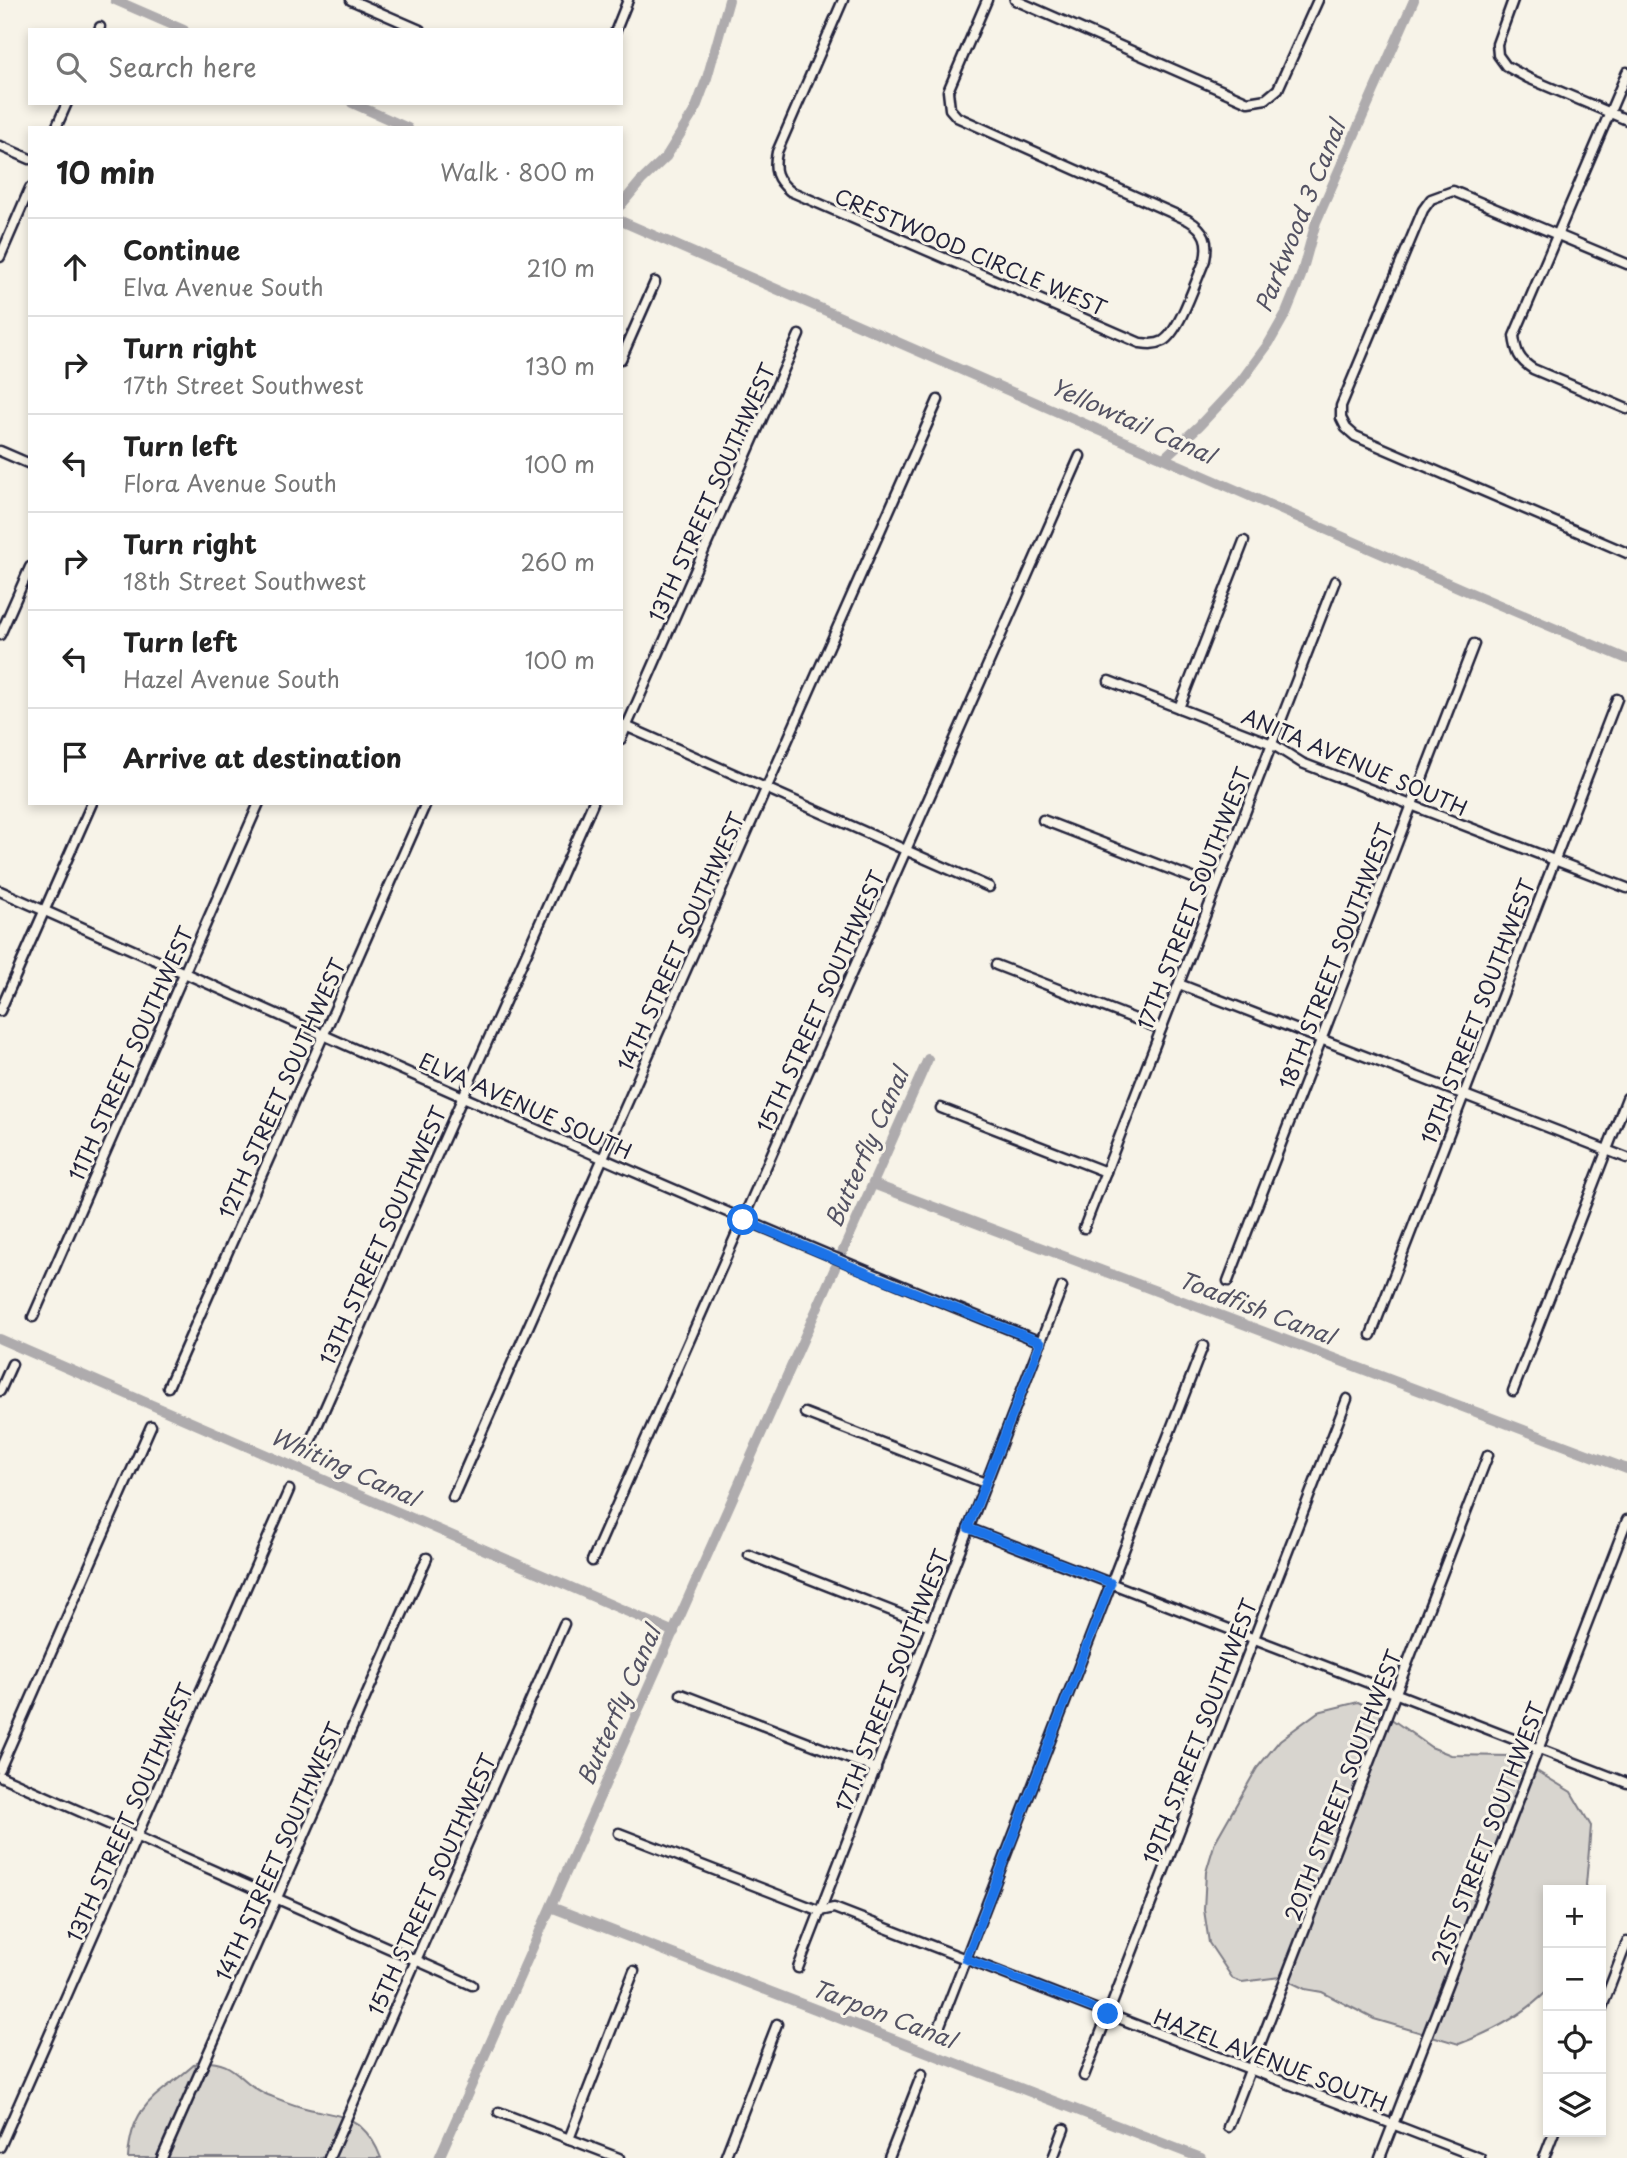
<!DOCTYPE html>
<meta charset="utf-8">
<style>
:root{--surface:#fff;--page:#f2f2f2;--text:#222;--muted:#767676;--line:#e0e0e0}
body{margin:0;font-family:"Playpen Sans",sans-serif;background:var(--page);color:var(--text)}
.controls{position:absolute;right:21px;bottom:21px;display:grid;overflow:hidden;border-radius:0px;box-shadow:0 4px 10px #0003}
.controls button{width:63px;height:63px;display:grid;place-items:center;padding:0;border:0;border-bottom:2px solid var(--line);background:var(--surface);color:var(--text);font:35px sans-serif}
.stop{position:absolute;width:21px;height:21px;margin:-16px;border:5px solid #1a73e8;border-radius:50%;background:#fff}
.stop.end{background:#1a73e8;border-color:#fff;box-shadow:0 2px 7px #0008}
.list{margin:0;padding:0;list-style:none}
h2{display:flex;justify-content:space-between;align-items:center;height:91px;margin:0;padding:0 28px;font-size:30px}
h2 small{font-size:23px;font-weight:400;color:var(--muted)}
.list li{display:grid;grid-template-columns:46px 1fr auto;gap:21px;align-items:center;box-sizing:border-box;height:98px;padding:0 28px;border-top:2px solid var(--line)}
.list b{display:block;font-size:26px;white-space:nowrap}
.list p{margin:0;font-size:23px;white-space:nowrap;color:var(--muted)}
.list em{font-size:23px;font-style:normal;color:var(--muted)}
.icon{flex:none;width:38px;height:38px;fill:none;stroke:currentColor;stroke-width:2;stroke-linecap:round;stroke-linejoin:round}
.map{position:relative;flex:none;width:1627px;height:2158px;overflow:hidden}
.search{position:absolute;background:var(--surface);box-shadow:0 4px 10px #0003;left:28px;top:28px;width:595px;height:77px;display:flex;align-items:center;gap:18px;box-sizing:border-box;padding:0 24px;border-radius:0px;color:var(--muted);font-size:26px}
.panel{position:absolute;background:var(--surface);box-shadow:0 4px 10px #0003;left:28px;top:126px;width:595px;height:679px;border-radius:0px}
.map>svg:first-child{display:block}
.green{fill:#d8d5cf;stroke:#7d7c85;stroke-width:2}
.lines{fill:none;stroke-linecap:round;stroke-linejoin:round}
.canal{stroke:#aeabad;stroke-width:10}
.minor-casing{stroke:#22223b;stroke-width:13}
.minor{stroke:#f7f3e8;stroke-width:8}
.route{stroke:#1a73e8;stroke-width:9}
.labels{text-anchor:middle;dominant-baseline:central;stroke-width:6;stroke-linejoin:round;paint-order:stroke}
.street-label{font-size:21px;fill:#22223b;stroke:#f7f3e8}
.water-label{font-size:23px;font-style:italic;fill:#535263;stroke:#f7f3e8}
</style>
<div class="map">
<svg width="1627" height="2158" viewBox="0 0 1627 2158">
<rect width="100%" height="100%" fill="#f7f3e8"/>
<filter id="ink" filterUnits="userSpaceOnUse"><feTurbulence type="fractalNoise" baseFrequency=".0143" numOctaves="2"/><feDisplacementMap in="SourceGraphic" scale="14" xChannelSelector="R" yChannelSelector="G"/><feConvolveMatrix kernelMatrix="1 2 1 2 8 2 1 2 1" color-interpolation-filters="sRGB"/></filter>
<g filter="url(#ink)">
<!-- green -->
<g class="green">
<path d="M1358,1702L1390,1718L1431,1747L1451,1755L1512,1756L1571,1792L1591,1826L1586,1885L1588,1890H1548V1990C1524,2015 1491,2032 1459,2044L1374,2019L1322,1992L1305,1989L1280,1977L1242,1982L1233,1979L1209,1943L1204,1910L1206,1872L1215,1842L1257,1768L1280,1740L1318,1712Z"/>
<path d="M197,2062C238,2059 237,2082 268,2095C281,2100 295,2106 309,2109C325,2113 348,2115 360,2126C369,2134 377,2147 381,2158H128C132,2100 159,2097 197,2062Z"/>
</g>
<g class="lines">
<!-- canal -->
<g class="canal">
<path d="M115,0L184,30"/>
<path d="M352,103L408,128"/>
<path d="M621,205L641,181L666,157L695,110L707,78L729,0"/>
<path d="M621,221L1469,592L1627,659"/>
<path d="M1164,458L1199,426L1241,381L1269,343L1286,313L1301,276L1316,222L1414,0"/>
<path d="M873,1184L1627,1469"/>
<path d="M842,1253L928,1059"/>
<path d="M0,1339L674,1632"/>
<path d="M551,1907L1201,2158"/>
<path d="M439,2158L835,1268"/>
</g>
<defs>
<g id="minor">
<path d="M351,0L420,30"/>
<path d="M843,0L777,152C773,170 776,179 790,191L1140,343C1148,344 1155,345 1163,341C1180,331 1196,280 1205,260C1209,241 1205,230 1188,220L957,117L950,109L948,91L987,0"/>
<path d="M1015,0L1248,102L1266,99L1278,89L1318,0"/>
<path d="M1513,0L1497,44L1498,55L1506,66L1528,78L1627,120"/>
<path d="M99,30L100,27"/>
<path d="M616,30L628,0"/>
<path d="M1627,72L1514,336C1516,352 1519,360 1533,369L1627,409"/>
<path d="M56,128L67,103"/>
<path d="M0,146L30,159"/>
<path d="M0,257L30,188"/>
<path d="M1627,264L1453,191L1431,199L1423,210L1341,406V418L1346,428L1355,436L1627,553"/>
<path d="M621,359L655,282"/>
<path d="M0,451L30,464"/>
<path d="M0,635L30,567"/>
<path d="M1109,681L1272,744L1302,763L1627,888"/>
<path d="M1179,708L1244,541"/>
<path d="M621,724L989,887"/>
<path d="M621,739L799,335"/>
<path d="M1043,820L1216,887"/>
<path d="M0,891C346,1044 689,1202 1041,1342"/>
<path d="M996,965L1161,1029"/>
<path d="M1179,984L1627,1158"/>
<path d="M0,1011L92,803"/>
<path d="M941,1108L1106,1172"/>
<path d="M1084,1228L1335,581"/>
<path d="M1228,1281L1474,644"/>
<path d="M33,1317L259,803"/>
<path d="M1371,1335L1617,699"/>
<path d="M168,1387L426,803"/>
<path d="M0,1391L12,1364"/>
<path d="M1513,1391L1627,1098"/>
<path d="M805,1413L985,1483"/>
<path d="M306,1451L593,803"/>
<path d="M453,1497L938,400"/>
<path d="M968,1528L1627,1783"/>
<path d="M749,1555L930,1626"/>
<path d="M592,1561L1080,456"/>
<path d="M681,1694L876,1769"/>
<path d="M0,1769L151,1426"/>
<path d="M0,1776L472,1985"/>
<path d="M619,1833L820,1911L834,1908L1480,2158"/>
<path d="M798,1968L1062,1287"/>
<path d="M1601,2010L1627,1942"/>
<path d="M940,2025L1203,1346"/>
<path d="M1084,2076L1347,1399"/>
<path d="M499,2112L619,2158"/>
<path d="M1228,2127L1488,1455"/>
<path d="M569,2139L634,1971"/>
<path d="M0,2147L289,1490"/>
<path d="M162,2158L427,1558"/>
<path d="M329,2158L564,1624"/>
<path d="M725,2158L777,2024"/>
<path d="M889,2158L922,2074"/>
<path d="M1053,2158L1064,2129"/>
<path d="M1380,2158L1627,1520"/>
<path d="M1544,2158L1554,2132"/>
</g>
</defs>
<!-- minor casing -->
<use href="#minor" class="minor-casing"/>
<!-- minor -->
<use href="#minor" class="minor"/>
</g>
</g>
<g class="lines" filter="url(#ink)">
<!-- route -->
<path class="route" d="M743,1220L872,1275L1041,1342L968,1528L1111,1583L966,1959L1108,2014"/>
</g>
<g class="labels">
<!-- street labels -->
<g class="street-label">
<text transform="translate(971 251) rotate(23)">CRESTWOOD CIRCLE WEST</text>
<text transform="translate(711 492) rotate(-66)">13TH STREET SOUTHWEST</text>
<text transform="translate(1355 761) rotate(23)">ANITA AVENUE SOUTH</text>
<text transform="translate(1193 898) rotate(-69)">17TH STREET SOUTHWEST</text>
<text transform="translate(680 941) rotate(-66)">14TH STREET SOUTHWEST</text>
<text transform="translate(1335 956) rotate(-69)">18TH STREET SOUTHWEST</text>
<text transform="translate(820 1001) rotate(-66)">15TH STREET SOUTHWEST</text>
<text transform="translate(1477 1011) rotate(-69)">19TH STREET SOUTHWEST</text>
<text transform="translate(130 1053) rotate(-66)">11TH STREET SOUTHWEST</text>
<text transform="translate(281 1088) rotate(-66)">12TH STREET SOUTHWEST</text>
<text transform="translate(526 1105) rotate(24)">ELVA AVENUE SOUTH</text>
<text transform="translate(382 1235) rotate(-66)">13TH STREET SOUTHWEST</text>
<text transform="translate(891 1680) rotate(-69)">17TH STREET SOUTHWEST</text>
<text transform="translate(1199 1731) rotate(-69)">19TH STREET SOUTHWEST</text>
<text transform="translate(1342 1785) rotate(-69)">20TH STREET SOUTHWEST</text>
<text transform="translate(129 1812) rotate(-66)">13TH STREET SOUTHWEST</text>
<text transform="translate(1487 1833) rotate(-69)">21ST STREET SOUTHWEST</text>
<text transform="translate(278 1851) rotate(-66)">14TH STREET SOUTHWEST</text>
<text transform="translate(431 1884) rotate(-66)">15TH STREET SOUTHWEST</text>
<text transform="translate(1271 2059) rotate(21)">HAZEL AVENUE SOUTH</text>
</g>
<!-- water labels -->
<g class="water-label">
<text transform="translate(1299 216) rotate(-68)">Parkwood 3 Canal</text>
<text transform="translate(1133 420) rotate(24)">Yellowtail Canal</text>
<text transform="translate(866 1147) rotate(-66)">Butterfly Canal</text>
<text transform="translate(1257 1307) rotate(21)">Toadfish Canal</text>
<text transform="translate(345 1466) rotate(24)">Whiting Canal</text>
<text transform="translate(618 1705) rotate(-66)">Butterfly Canal</text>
<text transform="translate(884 2013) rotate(21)">Tarpon Canal</text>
</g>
</g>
</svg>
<div class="controls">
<button>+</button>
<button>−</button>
<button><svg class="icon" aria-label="locate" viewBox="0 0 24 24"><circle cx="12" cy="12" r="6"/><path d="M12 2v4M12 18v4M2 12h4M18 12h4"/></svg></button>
<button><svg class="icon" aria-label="layers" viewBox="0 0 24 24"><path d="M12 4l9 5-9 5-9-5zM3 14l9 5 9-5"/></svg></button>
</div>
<div class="stop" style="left:743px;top:1220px"></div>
<div class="stop end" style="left:1108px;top:2014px"></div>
<div class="search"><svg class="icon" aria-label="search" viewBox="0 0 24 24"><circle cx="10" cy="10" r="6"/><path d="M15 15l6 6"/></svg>Search here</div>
<section class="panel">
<h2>10 min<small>Walk · 800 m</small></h2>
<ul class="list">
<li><svg class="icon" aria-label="ahead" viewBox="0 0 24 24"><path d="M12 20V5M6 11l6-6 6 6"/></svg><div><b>Continue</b><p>Elva Avenue South</p></div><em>210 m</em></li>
<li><svg class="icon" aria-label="right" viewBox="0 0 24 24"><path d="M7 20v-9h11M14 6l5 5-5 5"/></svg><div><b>Turn right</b><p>17th Street Southwest</p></div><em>130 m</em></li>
<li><svg class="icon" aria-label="left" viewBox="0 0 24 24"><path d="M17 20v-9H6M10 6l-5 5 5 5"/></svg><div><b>Turn left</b><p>Flora Avenue South</p></div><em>100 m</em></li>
<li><svg class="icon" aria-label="right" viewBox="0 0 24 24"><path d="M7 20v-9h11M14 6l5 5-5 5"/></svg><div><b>Turn right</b><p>18th Street Southwest</p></div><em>260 m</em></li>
<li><svg class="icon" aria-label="left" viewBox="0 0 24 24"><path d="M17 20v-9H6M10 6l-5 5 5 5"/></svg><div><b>Turn left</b><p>Hazel Avenue South</p></div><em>100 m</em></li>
<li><svg class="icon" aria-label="arrive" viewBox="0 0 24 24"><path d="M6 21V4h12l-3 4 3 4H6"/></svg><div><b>Arrive at destination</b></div></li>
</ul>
</section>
</div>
